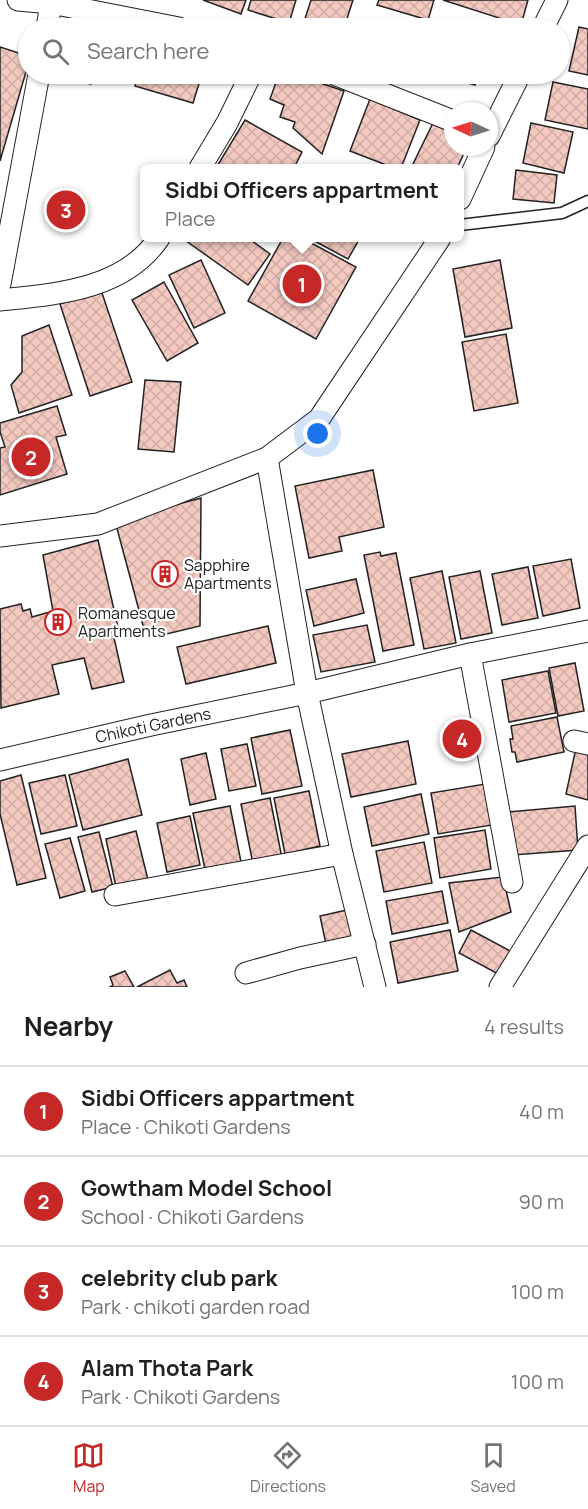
<!DOCTYPE html>
<meta charset="utf-8">
<style>
:root{--surface:#fff;--page:#f2f2f2;--text:#202124;--muted:#757577;--line:#e0e0e0;--accent:#c62828}
body{margin:0;font-family:Manrope,sans-serif;background:var(--page);color:var(--text)}
.compass{position:absolute;left:444px;top:102px;width:54px;height:54px;border-radius:50%;background:var(--surface);box-shadow:0 2px 4px #0004;rotate:274deg}
.you{position:absolute;left:318px;top:434px;width:21px;height:21px;margin:-15px;border:4px solid #fff;border-radius:50%;background:#1a73e8;box-shadow:0 0 0 9px #1a73e833}
.badge{display:grid;place-items:center;width:39px;height:39px;border-radius:50%;background:var(--accent);color:#fff;font-size:20px;font-weight:700}
.pin{position:absolute;translate:-50% -50%;border:3px solid #fff;box-shadow:0 2px 6px #0006}
.popup{position:absolute;left:140px;top:164px;width:324px;height:78px;box-sizing:border-box;display:grid;place-content:center;border-radius:9px;background:var(--surface);filter:drop-shadow(0 2px 4px #0005);font-size:20px;white-space:nowrap;color:var(--muted)}
.popup b{font-size:22px;color:var(--text)}
.popup::after{content:'';position:absolute;left:50%;top:100%;margin-left:-12px;border:12px solid transparent;border-top-color:var(--surface)}
.list{margin:0;padding:0;list-style:none}
h2{display:flex;justify-content:space-between;align-items:center;height:78px;margin:0;padding:0 24px;font-size:26px}
h2 small{font-size:20px;font-weight:400;color:var(--muted)}
.list li{display:grid;grid-template-columns:39px 1fr auto;gap:18px;align-items:center;box-sizing:border-box;height:90px;padding:0 24px;border-top:2px solid var(--line)}
.list b{display:block;font-size:22px;white-space:nowrap}
.list p{margin:0;font-size:20px;white-space:nowrap;color:var(--muted)}
.list em{font-size:20px;font-style:normal;color:var(--muted)}
.icon{flex:none;width:33px;height:33px;fill:none;stroke:currentColor;stroke-width:2;stroke-linecap:round;stroke-linejoin:round}
.map{position:relative;flex:none;width:588px;height:987px;overflow:hidden}
.search{position:absolute;background:var(--surface);box-shadow:0 2px 4px #0004;left:18px;right:18px;top:18px;height:66px;display:flex;align-items:center;gap:15px;box-sizing:border-box;padding:0 21px;border-radius:33px;color:var(--muted);font-size:22px}
.sheet{height:438px;background:var(--surface)}
nav{display:flex;justify-content:space-around;align-items:center;box-sizing:border-box;height:84px;border-top:2px solid var(--line);background:var(--surface);font-size:16px;color:var(--muted)}
nav a{display:grid;justify-items:center;gap:3px}
nav .on{color:var(--accent)}
.map>svg:first-child{display:block}
.building{fill:url(#building-cross-hatch);stroke:#222;stroke-width:1.5}
.lines{fill:none;stroke-linecap:round;stroke-linejoin:round}
.lane-casing{stroke:#222;stroke-width:13}
.street-casing{stroke:#222;stroke-width:23}
.lane{stroke:#fff;stroke-width:10}
.street{stroke:#fff;stroke-width:21}
.labels{text-anchor:middle;dominant-baseline:central;stroke-width:4.5;stroke-linejoin:round;paint-order:stroke}
.poi-label{font-size:16px;fill:#222;stroke:#fff;text-anchor:start}
.street-label{font-size:16px;fill:#222;stroke:#fff}
</style>
<div class="map">
<svg width="588" height="987" viewBox="0 0 588 987">
<defs>
<pattern id="building-cross-hatch" width="8" height="8" patternUnits="userSpaceOnUse" patternTransform="scale(1.5)"><rect width="8" height="8" fill="#f3c9c0"/><path d="M0 0l8 8M0 8l8-8" fill="none" stroke="#d0aca5"/></pattern>
</defs>
<rect width="100%" height="100%" fill="#fff"/>
<!-- building -->
<g class="building">
<path d="M203,0H246L241,14Z"/>
<path d="M251,0H296L289,23L248,10Z"/>
<path d="M311,0H353L344,28H302Z"/>
<path d="M379,0H434L428,20L377,5Z"/>
<path d="M443,0H528L521,25Z"/>
<path d="M70,22L97,28H68Z"/>
<path d="M579,27L588,29V75L569,71Z"/>
<path d="M0,47L28,56V65L0,161Z"/>
<path d="M57,74H93L91,84L57,76Z"/>
<path d="M155,74H202L193,103L135,86L138,76L153,80Z"/>
<path d="M276,74H294L344,91L322,154L293,128L295,122L280,117L284,105L270,99L279,74Z"/>
<path d="M438,74H478L475,85Z"/>
<path d="M553,82L588,89V129L545,120Z"/>
<path d="M370,99L420,120L401,168H394L350,151Z"/>
<path d="M245,120L302,152L294,168H216Z"/>
<path d="M433,123L453,133V147H467L457,168H411Z"/>
<path d="M531,123L573,132L564,173L523,163Z"/>
<path d="M516,170L557,175L554,203L513,199Z"/>
<path d="M182,238H248L270,254L248,285Z"/>
<path d="M283,238H302L356,267L316,339L248,301Z"/>
<path d="M309,238H360L348,259Z"/>
<path d="M201,260L225,313L194,328L169,275Z"/>
<path d="M500,260L512,328L465,337L453,269Z"/>
<path d="M164,282L198,343L167,361L132,300Z"/>
<path d="M101,290L132,382L90,396L60,304Z"/>
<path d="M49,325L72,395L19,413L11,385L22,372V336Z"/>
<path d="M506,334L518,403L474,411L462,342Z"/>
<path d="M145,380L181,382L174,452L138,449Z"/>
<path d="M57,406L66,435L56,437L67,474L0,495V448L5,447L0,432V423Z"/>
<path d="M373,470L384,527L339,537L342,551L309,558L295,486Z"/>
<path d="M201,498L200,626L154,637L144,629L115,521Z"/>
<path d="M98,540L118,627L112,629L124,682L92,689L84,658L52,665L59,694L1,708L0,609L21,604L23,611L30,609L32,617L53,611L43,555Z"/>
<path d="M380,552L381,556L396,553L414,645L383,651L364,555Z"/>
<path d="M571,559L580,608L543,616L533,566Z"/>
<path d="M528,567L538,618L502,625L492,574Z"/>
<path d="M442,571L456,643L424,649L410,578Z"/>
<path d="M480,571L492,633L461,639L449,577Z"/>
<path d="M356,579L364,613L314,626L306,590Z"/>
<path d="M367,625L375,662L321,672L313,635Z"/>
<path d="M268,626L276,663L186,684L177,647Z"/>
<path d="M575,663L584,711L558,716L549,668Z"/>
<path d="M548,671L556,713L509,722L502,680Z"/>
<path d="M557,717L564,752L517,762L515,752H512L510,739H513L511,726Z"/>
<path d="M290,730L302,786L262,794L251,738Z"/>
<path d="M408,741L416,784L351,797L342,754Z"/>
<path d="M247,744L256,786L229,791L221,749Z"/>
<path d="M576,748L588,751V800L566,794Z"/>
<path d="M206,753L216,799L190,805L181,759Z"/>
<path d="M128,759L142,815L83,830L69,775Z"/>
<path d="M21,775L46,878L17,885L0,814V781Z"/>
<path d="M65,775L77,826L41,834L29,783Z"/>
<path d="M491,783L498,824L438,834L431,793Z"/>
<path d="M309,791L320,846L285,854L274,798Z"/>
<path d="M421,794L429,834L372,846L364,807Z"/>
<path d="M270,798L282,858L253,864L241,804Z"/>
<path d="M230,806L241,862L205,869L193,813Z"/>
<path d="M575,806L578,850L513,855L508,812Z"/>
<path d="M190,816L200,865L167,872L157,823Z"/>
<path d="M485,830L491,869L440,878L434,838Z"/>
<path d="M136,831L148,880L116,887L106,839Z"/>
<path d="M99,832L113,887L92,892L78,837Z"/>
<path d="M70,838L85,891L60,898L45,844Z"/>
<path d="M424,842L432,883L384,892L376,851Z"/>
<path d="M503,877L511,912L459,932L449,883Z"/>
<path d="M442,891L448,923L392,934L386,901Z"/>
<path d="M347,910L353,938L326,944L320,916Z"/>
<path d="M450,930L458,971L398,983L390,942Z"/>
<path d="M471,930L512,952L500,975L459,953Z"/>
<path d="M170,970L177,983L184,980L187,987H137Z"/>
<path d="M125,971L134,987H110L113,985L110,977Z"/>
</g>
<g class="lines">
<defs>
<path id="lane" d="M460,225L562,213L588,201"/>
<g id="street">
<path d="M18,0L51,3L179,28"/>
<path d="M47,28L51,3"/>
<path d="M543,28L557,0"/>
<path d="M334,74L453,121"/>
<path d="M489,136L520,74"/>
<path d="M200,168L227,123L251,74"/>
<path d="M460,199L484,147"/>
<path d="M0,284L39,74"/>
<path d="M0,300C57,294 124,290 159,238"/>
<path d="M267,458L307,693L342,854L375,987"/>
<path d="M0,536L98,524L267,458L319,419L440,238"/>
<path d="M470,654L512,882"/>
<path d="M574,741L588,744"/>
<path d="M0,760L151,725L307,693L470,654L588,631"/>
<path d="M115,895L342,854"/>
<path d="M246,973L300,958L365,944"/>
<path d="M500,987L588,846"/>
</g>
</defs>
<!-- lane casing -->
<use href="#lane" class="lane-casing"/>
<!-- street casing -->
<use href="#street" class="street-casing"/>
<!-- lane -->
<use href="#lane" class="lane"/>
<!-- street -->
<use href="#street" class="street"/>
</g>
<!-- icons -->
<defs>
<symbol id="building-ring" viewBox="-11 -11 22 22"><circle r="9.5" fill="#fff" stroke="#c62828" stroke-width="1.5"/><path d="M-4-6H4V6H1V3H-1V6H-4ZM-2.5-4.3h1.7v1.8h-1.7ZM.8-4.3h1.7v1.8H.8ZM-2.5-1h1.7V.8h-1.7ZM.8-1h1.7V.8H.8Z" fill="#c62828"/></symbol>
</defs>
<g fill-rule="evenodd">
<use href="#building-ring" x="150" y="559" width="30" height="30"/>
<use href="#building-ring" x="43" y="607" width="30" height="30"/>
</g>
<g class="labels">
<!-- poi labels -->
<g class="poi-label">
<text x="184" y="565">Sapphire<tspan x="184" dy="18">Apartments</tspan></text>
<text x="78" y="613">Romanesque<tspan x="78" dy="18">Apartments</tspan></text>
</g>
<!-- street labels -->
<g class="street-label">
<text transform="translate(153 725) rotate(-12)">Chikoti Gardens</text>
</g>
</g>
</svg>
<svg class="compass" viewBox="-18 -18 36 36"><path d="M0-13l5 13h-10z" fill="#e53935"/><path d="M0 13l5-13h-10z" fill="#757577"/></svg>
<div class="you"></div>
<div class="pin badge" style="left:302px;top:284px">1</div>
<div class="popup"><b>Sidbi Officers appartment</b>Place</div>
<div class="pin badge" style="left:31px;top:457px">2</div>
<div class="pin badge" style="left:66px;top:210px">3</div>
<div class="pin badge" style="left:462px;top:739px">4</div>
<div class="search"><svg class="icon" aria-label="search" viewBox="0 0 24 24"><circle cx="10" cy="10" r="6"/><path d="M15 15l6 6"/></svg>Search here</div>
</div>
<section class="sheet">
<h2>Nearby<small>4 results</small></h2>
<ul class="list">
<li><span class="badge">1</span><div><b>Sidbi Officers appartment</b><p>Place · Chikoti Gardens</p></div><em>40 m</em></li>
<li><span class="badge">2</span><div><b>Gowtham Model School</b><p>School · Chikoti Gardens</p></div><em>90 m</em></li>
<li><span class="badge">3</span><div><b>celebrity club park</b><p>Park · chikoti garden road</p></div><em>100 m</em></li>
<li><span class="badge">4</span><div><b>Alam Thota Park</b><p>Park · Chikoti Gardens</p></div><em>100 m</em></li>
</ul>
</section>
<nav>
<a class="on"><svg class="icon" aria-label="map" viewBox="0 0 24 24"><path d="M3 6l6-2 6 2 6-2v14l-6 2-6-2-6 2zM9 4v14M15 6v14"/></svg>Map</a>
<a><svg class="icon" aria-label="directions" viewBox="0 0 24 24"><path d="M12 3l9 9-9 9-9-9zM9 14v-3h6M13 9l2 2-2 2"/></svg>Directions</a>
<a><svg class="icon" aria-label="saved" viewBox="0 0 24 24"><path d="M7 4h10v16l-5-4-5 4z"/></svg>Saved</a>
</nav>
